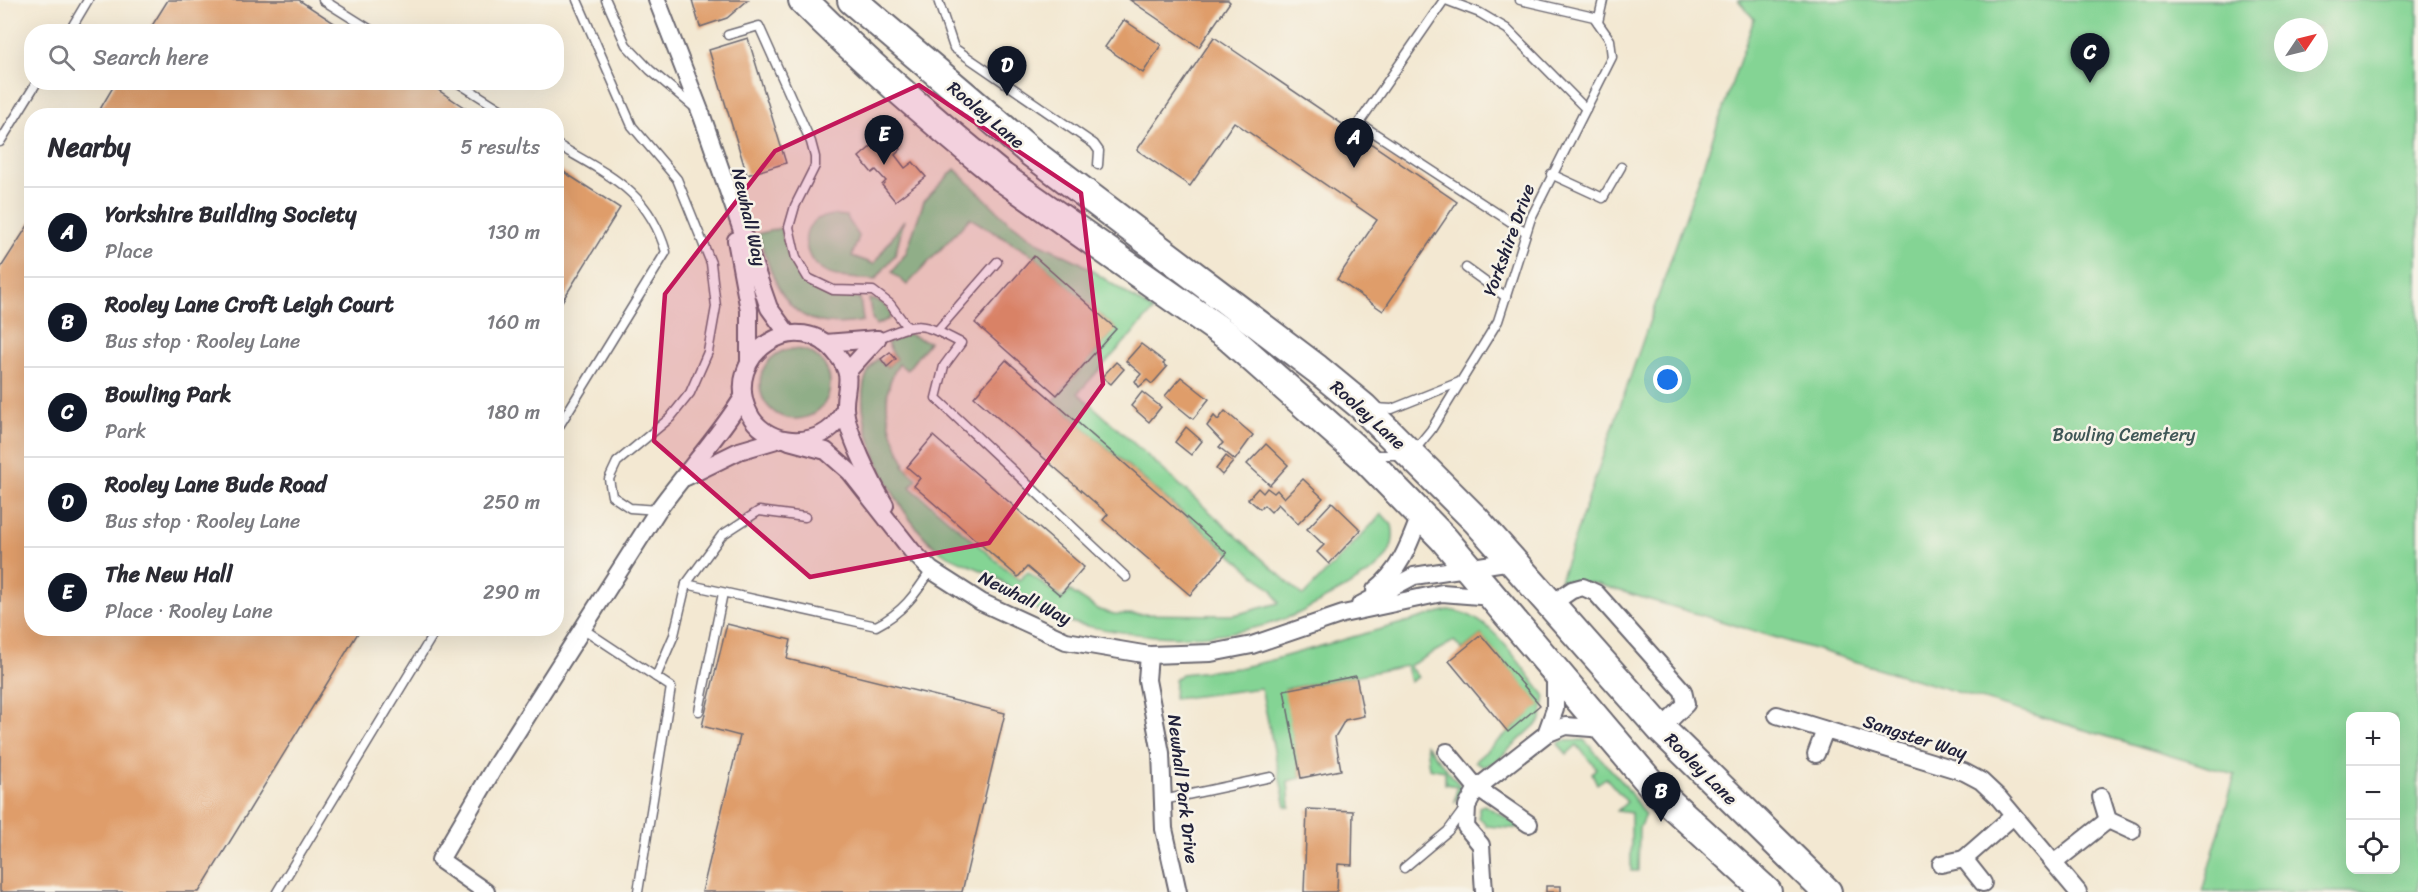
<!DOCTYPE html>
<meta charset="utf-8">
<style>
:root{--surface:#fff;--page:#f2f2f3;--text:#2b2b33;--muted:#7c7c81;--line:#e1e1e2;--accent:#111827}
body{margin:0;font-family:Sriracha,sans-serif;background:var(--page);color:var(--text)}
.controls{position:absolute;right:18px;bottom:18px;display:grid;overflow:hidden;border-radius:12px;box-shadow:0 6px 24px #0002}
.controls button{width:54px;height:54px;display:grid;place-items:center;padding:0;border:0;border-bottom:2px solid var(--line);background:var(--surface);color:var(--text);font:30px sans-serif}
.compass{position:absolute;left:2274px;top:18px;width:54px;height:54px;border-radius:50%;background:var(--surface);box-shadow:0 6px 24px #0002;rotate:55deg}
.you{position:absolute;left:1668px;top:380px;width:21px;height:21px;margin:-15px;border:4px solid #fff;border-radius:50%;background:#1a73e8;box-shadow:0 0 0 9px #1a73e833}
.badge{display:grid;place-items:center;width:39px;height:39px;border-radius:50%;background:var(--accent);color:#fff;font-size:20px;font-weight:700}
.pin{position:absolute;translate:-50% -50px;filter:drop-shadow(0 2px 3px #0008)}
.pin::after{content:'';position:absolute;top:32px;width:21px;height:18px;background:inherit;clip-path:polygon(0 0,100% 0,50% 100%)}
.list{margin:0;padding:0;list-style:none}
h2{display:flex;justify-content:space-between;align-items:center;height:78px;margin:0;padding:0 24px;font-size:26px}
h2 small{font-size:20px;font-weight:400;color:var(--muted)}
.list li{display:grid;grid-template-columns:39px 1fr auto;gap:18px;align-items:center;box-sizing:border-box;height:90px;padding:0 24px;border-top:2px solid var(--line)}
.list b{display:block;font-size:22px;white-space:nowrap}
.list p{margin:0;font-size:20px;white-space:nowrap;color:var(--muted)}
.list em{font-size:20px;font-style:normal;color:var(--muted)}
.icon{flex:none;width:33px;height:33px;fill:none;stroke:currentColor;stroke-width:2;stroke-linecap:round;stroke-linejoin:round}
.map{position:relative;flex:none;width:2418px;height:892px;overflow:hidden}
.search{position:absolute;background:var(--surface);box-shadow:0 6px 24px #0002;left:24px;top:24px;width:540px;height:66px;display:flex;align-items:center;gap:15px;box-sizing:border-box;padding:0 21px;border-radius:24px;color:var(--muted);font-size:22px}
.panel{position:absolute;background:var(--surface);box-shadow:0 6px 24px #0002;left:24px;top:108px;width:540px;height:528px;border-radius:24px}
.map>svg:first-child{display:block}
.green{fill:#84d494;stroke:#537b68;stroke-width:1.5;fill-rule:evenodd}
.building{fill:#df9d6a}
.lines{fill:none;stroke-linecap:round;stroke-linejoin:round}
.service-casing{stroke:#6b6770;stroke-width:11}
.minor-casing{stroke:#6b6770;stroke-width:20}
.trunk-casing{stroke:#6b6770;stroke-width:32}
.service{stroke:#fff;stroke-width:8}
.minor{stroke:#fff;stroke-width:16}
.trunk{stroke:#fff;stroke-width:28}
.marked{fill:#c2185b;fill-opacity:0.2;stroke:#c2185b;stroke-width:4.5;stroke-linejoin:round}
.labels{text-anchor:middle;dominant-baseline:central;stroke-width:5;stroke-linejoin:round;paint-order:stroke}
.street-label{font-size:18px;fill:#22223b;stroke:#f7f3e8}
.park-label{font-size:18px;fill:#3f5756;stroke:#f7f3e8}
</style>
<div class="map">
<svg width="2418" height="892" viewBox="0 0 2418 892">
<rect width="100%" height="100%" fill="#f7f3e8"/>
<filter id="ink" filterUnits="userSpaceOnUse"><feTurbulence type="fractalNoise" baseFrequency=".0167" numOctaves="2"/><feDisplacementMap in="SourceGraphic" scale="12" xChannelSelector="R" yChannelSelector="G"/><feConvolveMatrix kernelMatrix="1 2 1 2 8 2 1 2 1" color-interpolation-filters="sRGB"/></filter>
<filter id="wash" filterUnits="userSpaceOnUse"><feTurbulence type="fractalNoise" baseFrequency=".008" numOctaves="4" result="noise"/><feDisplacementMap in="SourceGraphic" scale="24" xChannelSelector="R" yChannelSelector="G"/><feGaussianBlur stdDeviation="1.35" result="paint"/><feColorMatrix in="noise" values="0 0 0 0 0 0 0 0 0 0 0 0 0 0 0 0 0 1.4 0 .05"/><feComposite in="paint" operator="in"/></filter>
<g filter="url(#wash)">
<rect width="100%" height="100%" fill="#f3e8d2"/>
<!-- green -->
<g class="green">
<path d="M1738,0H2418V892H2202L2235,775L1597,584L1560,580L1754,19ZM2283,27H2319V63H2283ZM2350,716H2396V870H2350Z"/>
<path d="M955,169L1007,220L1037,242L1079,262L1153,311L1078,393L1303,596L1382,514L1392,525C1400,560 1366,576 1341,590C1326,598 1312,607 1297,614C1255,632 1201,639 1155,636C1124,633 1062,625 1036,609C1022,600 1011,587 997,578C979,567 956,562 940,551C901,523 847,422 867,374C869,369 873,364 877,359L887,367L896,359L887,343L908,334L929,342L907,370L899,364C877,395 889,432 905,463L903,465L917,479L910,487L1019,580L1028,572L1062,599L1070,591L1099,610L1114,614L1234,615L1279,603L1272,590L1053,401L1116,329L1034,256L970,218L907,285L892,272L906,253L924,201Z"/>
<path d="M833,215L846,216L859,236L852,256L874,264L904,220L895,255L875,280C858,278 835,280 820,269C806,258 798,232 816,220C820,217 828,216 833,215Z"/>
<path d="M781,228C792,282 808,291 860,298L863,321C790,335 777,292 758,234Z"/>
<path d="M869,299C879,300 887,304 891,314L889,319L876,325L872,318Z"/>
<circle cx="795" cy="384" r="35"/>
<path d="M1448,610C1492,613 1519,665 1545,696L1541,720L1495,762L1483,767L1475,761L1539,705L1481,635L1462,650L1454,641L1409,666L1418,677L1410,682L1406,666L1285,689L1301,778L1288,781L1290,807H1286L1261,688L1174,699L1175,680L1181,674L1238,668L1268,661Z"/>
<path d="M1584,740L1625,785L1645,815L1639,828L1638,871H1631V813L1617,811L1627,802L1606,778L1597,784L1592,773L1596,768L1577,745L1567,754L1558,744L1562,741Z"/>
<path d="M1426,745L1464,790L1455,801L1457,786L1445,784V771L1429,768Z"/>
<path d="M1484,805L1521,826L1520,829L1487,826L1479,818V807Z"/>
</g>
<g id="blocks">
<!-- building -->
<g class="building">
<path d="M168,0H299L348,32H148Z"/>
<path d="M692,0H748L727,18L700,27Z"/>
<path d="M1130,0H1228L1230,2L1199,47Z"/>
<path d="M1124,20L1161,45L1143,73L1105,47Z"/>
<path d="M1214,37L1457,202L1383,311L1337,279L1377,220L1234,122L1190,186L1137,150Z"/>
<path d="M748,38L786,163L747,175L709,50Z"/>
<path d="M116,82H426L477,116H96Z"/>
<path d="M887,133L901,149L895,155L905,168L913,162L926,177L895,201L882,185L886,181L876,170L872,173L859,157Z"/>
<path d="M556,167L620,208L556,311Z"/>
<path d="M32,219V628H361L199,892H0V269Z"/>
<path d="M1034,256L1116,329L1057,395L975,323Z"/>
<path d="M1141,344L1165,362L1163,364L1167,367L1152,384L1147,380L1139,387L1135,381L1141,374L1126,361Z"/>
<path d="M890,352L896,359L887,367L881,359Z"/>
<path d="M1006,360L1227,553L1190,595L1103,520L1108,514L974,397Z"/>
<path d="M1116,362L1124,369L1111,384L1102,377Z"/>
<path d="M1181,377L1209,399L1193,419L1165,396Z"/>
<path d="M1142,392L1161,407L1149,422L1131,406Z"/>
<path d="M1225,411L1253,435L1235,460L1219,447L1223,443L1207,426L1214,416L1218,420Z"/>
<path d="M1186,427L1202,441L1191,455L1175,442Z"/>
<path d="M933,436L1084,567L1060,595L1027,567L1018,577L914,486L920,478L907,467Z"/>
<path d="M1266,444L1288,465L1270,485L1247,464Z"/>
<path d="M1226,456L1233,462L1222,475L1216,469Z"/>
<path d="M1303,479L1323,498L1298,524L1278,504L1271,512L1264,505L1260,509L1248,499L1258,488L1263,493L1267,488L1274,493L1277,490L1284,498Z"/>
<path d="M1332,502L1361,530L1329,564L1317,552L1324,545L1307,529Z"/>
<path d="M727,624L791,640L787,659L1005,713L962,892H702L740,736L702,726Z"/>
<path d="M1481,635L1540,705L1508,732L1449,661Z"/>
<path d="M1356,676L1364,716L1345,720L1335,737L1341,770L1301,778L1284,690Z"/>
<path d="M1307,809L1353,811L1352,865L1338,864L1337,892H1304Z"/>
<rect x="1546" y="886" width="15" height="6"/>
</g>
</g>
</g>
<g filter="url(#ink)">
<use href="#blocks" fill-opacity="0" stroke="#6b6770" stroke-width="1.5"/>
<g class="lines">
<defs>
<g id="service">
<path d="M323,0L374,32"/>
<path d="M577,0L632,126L677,179L711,263L716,307L708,352L690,393L670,418L617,462L609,479L612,496L630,508L658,510"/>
<path d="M606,0L626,45L650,70L694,107"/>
<path d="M938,0L954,48L1094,144L1099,151L1098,165"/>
<path d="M1444,0L1359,123L1526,232"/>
<path d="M1446,0L1480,13L1507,29L1586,109"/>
<path d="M1598,22L1603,0"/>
<path d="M69,32L88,0"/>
<path d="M728,35L759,26L811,142L815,157V166L795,206L789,227L796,258L808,278L833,290L873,291L890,304L907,327"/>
<path d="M457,82L511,116"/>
<path d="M0,142L37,82"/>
<path d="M556,144C608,175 648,190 666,252L556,431"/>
<path d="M1551,174L1603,198L1621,167"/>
<path d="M1466,268L1506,297"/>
<path d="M937,331L997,262"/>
<path d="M877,339C920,321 920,322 961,343L944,366L936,398L1126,577"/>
<path d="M1375,408L1392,409L1462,381"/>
<path d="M1413,452L1431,430L1498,321L1531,218L1612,57L1610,40L1594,17L1520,0"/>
<path d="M1372,455H1402"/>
<path d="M686,584L876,626C902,613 916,594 931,570"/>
<path d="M582,628L671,687L638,892"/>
<path d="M656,677L674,635L686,584L722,535L759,511L805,517"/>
<path d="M699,711L723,593"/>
<path d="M1163,800L1271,777"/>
<path d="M1404,868L1448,831L1465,808"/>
<path d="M277,892L437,628"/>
</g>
<g id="minor">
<path d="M657,0L702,116L769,308L788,334"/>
<path d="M736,240L749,310V362"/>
<path d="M825,343L877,339"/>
<path d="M847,372L877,339"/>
<path d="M845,409C841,414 837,423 832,427C808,449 763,443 749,413C720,354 800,303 838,356C855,378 844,387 845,408C846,431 873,485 885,505"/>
<path d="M789,441L826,451L850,472L912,551L931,570L981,602L1066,641L1149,655L1211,653L1252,645L1343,614L1442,593L1492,597"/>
<path d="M686,477L739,451L780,439"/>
<path d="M1375,590C1401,570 1410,542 1421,513"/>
<path d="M1360,605L1414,576L1512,561"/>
<path d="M1550,605L1572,590L1583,587L1596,593L1683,691L1686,704L1661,729"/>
<path d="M1149,655L1147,680L1161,753L1164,829L1178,892"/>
<path d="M1777,715L1964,772L1981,781L1998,797L2078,892"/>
<path d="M1546,734L1555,709V673"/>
<path d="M1447,752L1477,788L1529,824"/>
<path d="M1816,754L1825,730"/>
<path d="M2101,797L2108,820L2132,831"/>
<path d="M1964,859L2012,817"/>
<path d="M2055,862L2108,820"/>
<path d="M1941,864L1964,859L1983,883"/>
<path d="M486,892L440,860L494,768L658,510C686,471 719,437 743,397"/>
<path d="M1484,892L1481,845L1466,827L1467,806L1477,788L1546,734L1566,726L1604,729"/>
</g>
<g id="trunk">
<path d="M803,0C866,63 933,121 1002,177L1229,337L1363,456L1443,538L1658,792L1767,892"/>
<path d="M852,0L1032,153L1317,369L1363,407L1476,520L1661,729L1827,892"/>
</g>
</defs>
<!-- service casing -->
<use href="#service" class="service-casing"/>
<!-- minor casing -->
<use href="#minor" class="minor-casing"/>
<!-- trunk casing -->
<use href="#trunk" class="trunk-casing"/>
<!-- service -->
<use href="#service" class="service"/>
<!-- minor -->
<use href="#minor" class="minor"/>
<!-- trunk -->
<use href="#trunk" class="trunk"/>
</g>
</g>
<!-- marked area -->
<path class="marked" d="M919,85L1081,193L1103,384L989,543L810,577L654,441L665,294L775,151Z"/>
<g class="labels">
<!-- street labels -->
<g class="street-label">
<text transform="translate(986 115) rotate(40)">Rooley Lane</text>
<text transform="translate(749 217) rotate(77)">Newhall Way</text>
<text transform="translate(1509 240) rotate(-70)">Yorkshire Drive</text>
<text transform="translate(1368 415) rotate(42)">Rooley Lane</text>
<text transform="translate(1025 598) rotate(26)">Newhall Way</text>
<text transform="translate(1915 737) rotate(18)">Sangster Way</text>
<text transform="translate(1701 769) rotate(45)">Rooley Lane</text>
<text transform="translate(1183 789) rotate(83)">Newhall Park Drive</text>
</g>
<!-- park labels -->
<g class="park-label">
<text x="2124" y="435">Bowling Cemetery</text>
</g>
</g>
</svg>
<div class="controls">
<button>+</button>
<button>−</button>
<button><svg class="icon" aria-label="locate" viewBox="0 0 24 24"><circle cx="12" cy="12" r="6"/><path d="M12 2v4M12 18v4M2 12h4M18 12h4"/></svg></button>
</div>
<svg class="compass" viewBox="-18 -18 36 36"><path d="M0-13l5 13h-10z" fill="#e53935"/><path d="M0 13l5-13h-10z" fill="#7c7c81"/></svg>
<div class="you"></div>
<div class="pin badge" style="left:1354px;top:168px">A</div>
<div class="pin badge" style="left:1661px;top:822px">B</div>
<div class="pin badge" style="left:2090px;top:83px">C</div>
<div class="pin badge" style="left:1007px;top:96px">D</div>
<div class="pin badge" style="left:884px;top:165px">E</div>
<div class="search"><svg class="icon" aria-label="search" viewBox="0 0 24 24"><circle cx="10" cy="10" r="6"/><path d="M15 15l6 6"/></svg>Search here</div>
<section class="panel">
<h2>Nearby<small>5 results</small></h2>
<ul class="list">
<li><span class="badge">A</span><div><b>Yorkshire Building Society</b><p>Place</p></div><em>130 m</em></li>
<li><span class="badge">B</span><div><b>Rooley Lane Croft Leigh Court</b><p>Bus stop · Rooley Lane</p></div><em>160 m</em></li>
<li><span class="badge">C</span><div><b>Bowling Park</b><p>Park</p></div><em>180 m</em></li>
<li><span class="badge">D</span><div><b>Rooley Lane Bude Road</b><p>Bus stop · Rooley Lane</p></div><em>250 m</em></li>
<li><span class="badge">E</span><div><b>The New Hall</b><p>Place · Rooley Lane</p></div><em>290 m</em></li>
</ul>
</section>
</div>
